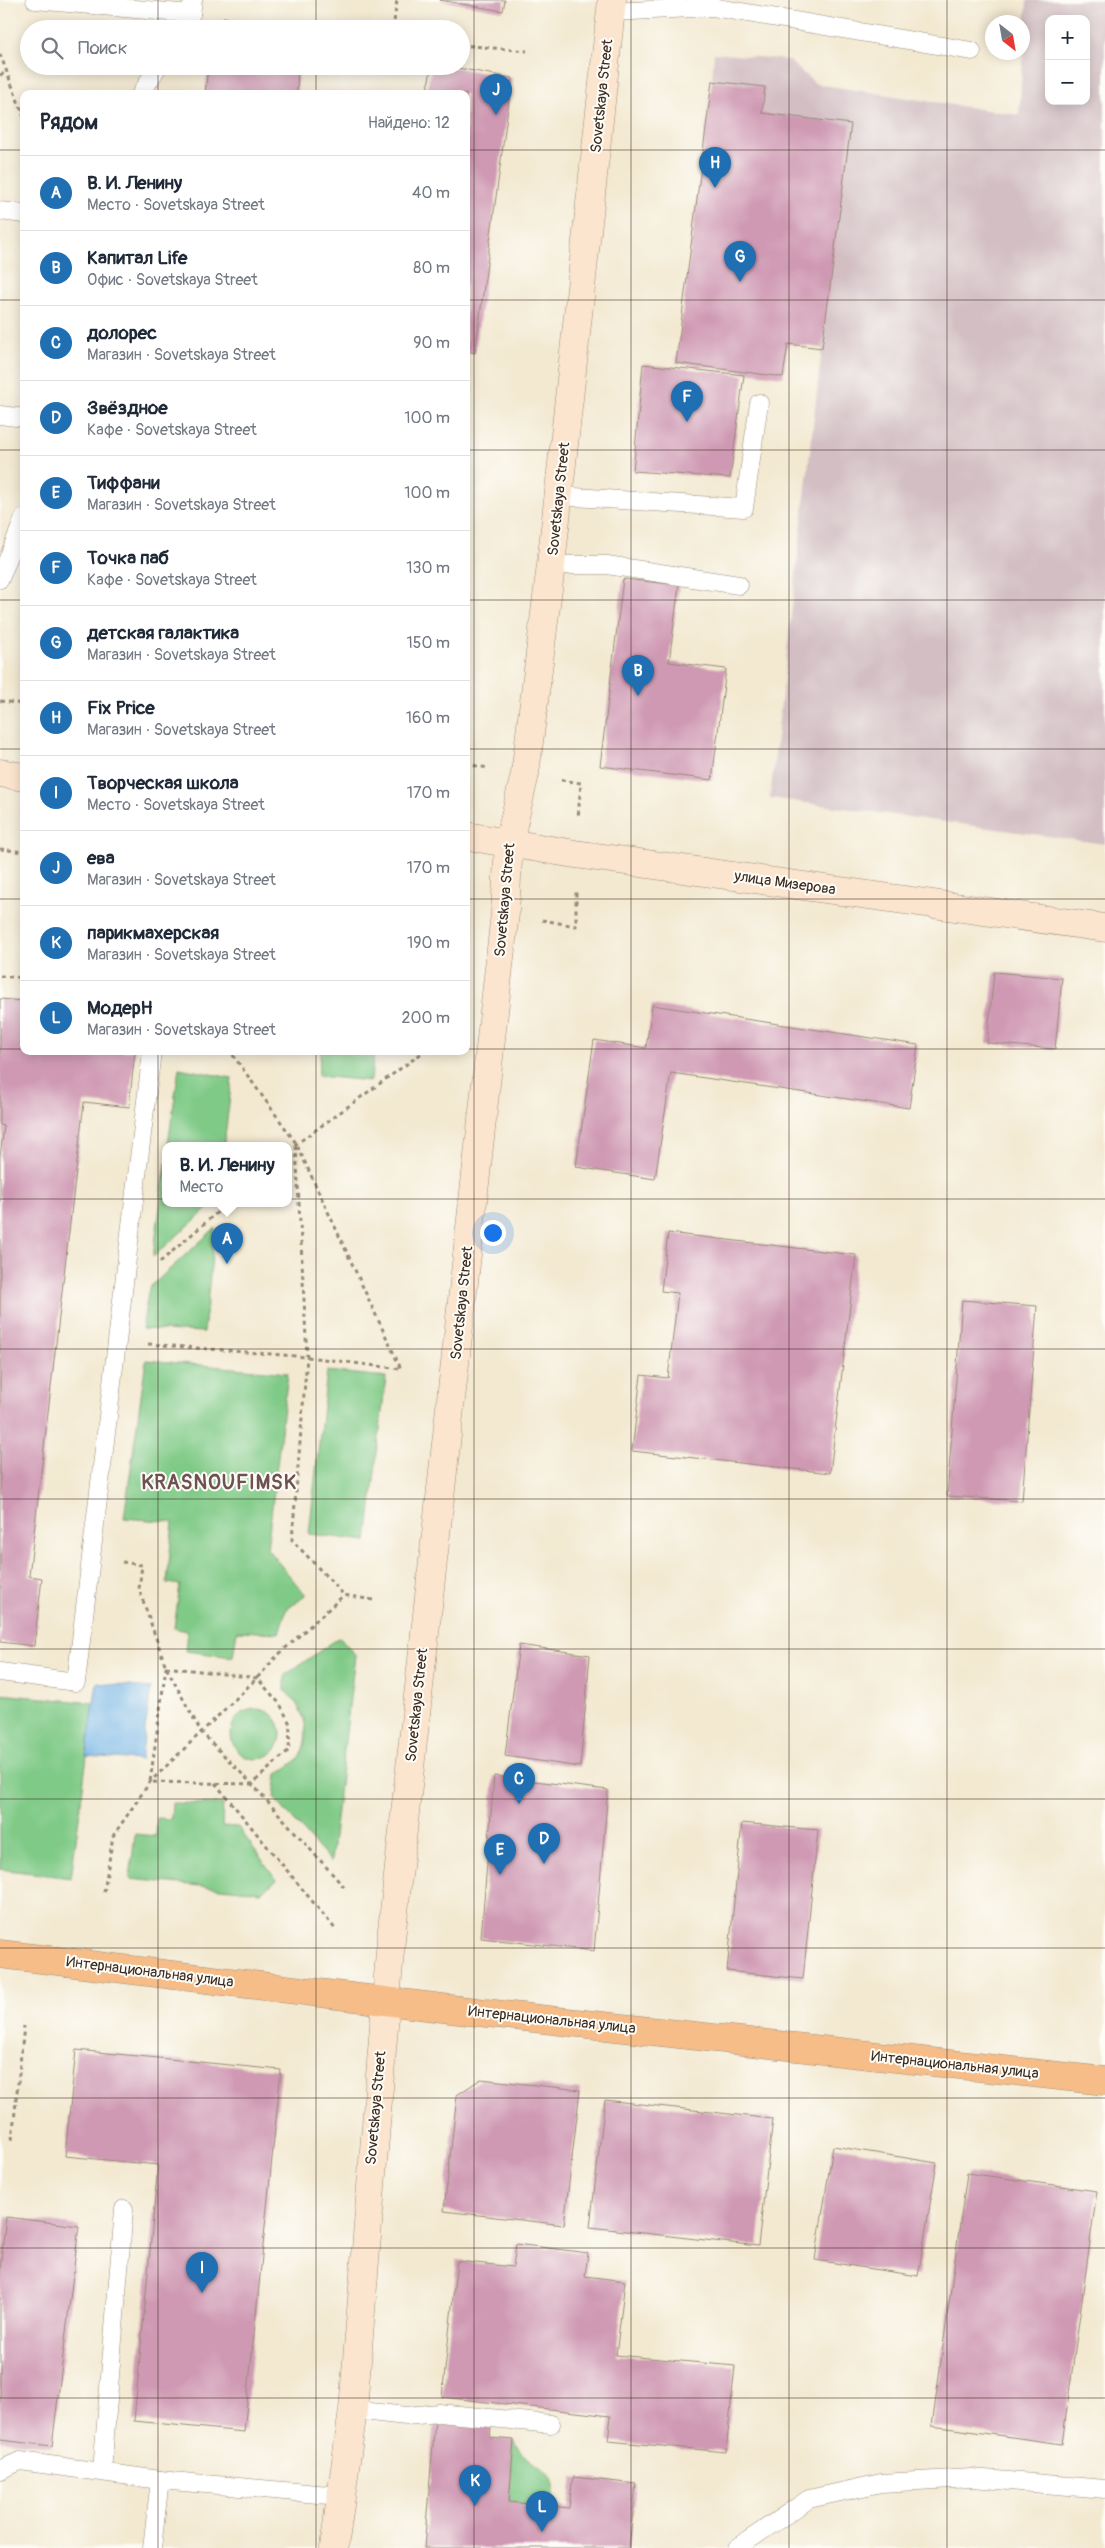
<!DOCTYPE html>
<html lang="ru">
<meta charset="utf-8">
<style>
:root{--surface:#fff;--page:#f6f6f7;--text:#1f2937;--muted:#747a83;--line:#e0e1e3;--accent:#1f6fb2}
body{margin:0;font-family:Pangolin,sans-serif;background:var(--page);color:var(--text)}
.controls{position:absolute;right:15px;top:15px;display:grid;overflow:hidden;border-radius:10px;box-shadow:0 2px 12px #0003}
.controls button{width:45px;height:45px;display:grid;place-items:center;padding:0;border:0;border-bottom:1px solid var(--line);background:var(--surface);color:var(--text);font:25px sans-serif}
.compass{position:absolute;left:985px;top:15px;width:45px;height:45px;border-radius:50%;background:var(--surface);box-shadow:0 2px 12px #0003;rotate:149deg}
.you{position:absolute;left:492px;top:1232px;width:18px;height:18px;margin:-12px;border:4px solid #fff;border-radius:50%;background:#1a73e8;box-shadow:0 0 0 8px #1a73e833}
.badge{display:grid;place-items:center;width:32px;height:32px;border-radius:50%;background:var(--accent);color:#fff;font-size:16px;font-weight:700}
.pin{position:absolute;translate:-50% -41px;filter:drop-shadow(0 1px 2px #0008)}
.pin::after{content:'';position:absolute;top:26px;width:18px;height:15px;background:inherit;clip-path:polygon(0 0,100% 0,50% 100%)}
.popup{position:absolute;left:162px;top:1142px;width:130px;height:65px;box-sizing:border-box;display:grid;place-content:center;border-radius:10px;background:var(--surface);filter:drop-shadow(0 1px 4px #0005);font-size:16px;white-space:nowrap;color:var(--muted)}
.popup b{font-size:19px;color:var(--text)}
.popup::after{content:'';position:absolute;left:50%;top:100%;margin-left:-10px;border:10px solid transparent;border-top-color:var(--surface)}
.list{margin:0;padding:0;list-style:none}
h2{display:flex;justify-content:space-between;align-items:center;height:65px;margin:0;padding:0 20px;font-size:21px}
h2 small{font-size:16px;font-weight:400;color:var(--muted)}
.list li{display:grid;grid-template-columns:32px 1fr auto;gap:15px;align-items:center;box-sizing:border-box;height:75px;padding:0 20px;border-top:1px solid var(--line)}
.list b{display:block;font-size:19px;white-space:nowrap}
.list p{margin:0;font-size:16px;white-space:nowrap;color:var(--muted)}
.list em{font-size:16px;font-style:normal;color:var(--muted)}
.icon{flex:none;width:28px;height:28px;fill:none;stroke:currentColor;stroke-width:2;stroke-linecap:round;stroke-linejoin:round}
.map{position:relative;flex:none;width:1105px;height:2548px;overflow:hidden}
.search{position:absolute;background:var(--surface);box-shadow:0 2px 12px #0003;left:20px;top:20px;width:450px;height:55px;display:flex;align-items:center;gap:12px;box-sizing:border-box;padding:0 18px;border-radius:28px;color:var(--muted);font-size:19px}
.panel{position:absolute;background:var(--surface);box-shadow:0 2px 12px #0003;left:20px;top:90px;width:450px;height:965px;border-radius:10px}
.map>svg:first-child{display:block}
.industrial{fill:#d2bec3;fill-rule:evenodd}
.green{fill:#80ca87;stroke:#5e7a52}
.water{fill:#71b3e6;stroke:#566e82}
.building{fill:#cf99b3}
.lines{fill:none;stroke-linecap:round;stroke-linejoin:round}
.service-casing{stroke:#978a78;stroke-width:19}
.secondary-casing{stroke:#978a78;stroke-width:29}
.primary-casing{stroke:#978a78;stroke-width:29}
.path{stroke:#978a78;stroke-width:3;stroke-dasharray:4 4;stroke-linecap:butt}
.service{stroke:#fff;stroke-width:18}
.secondary{stroke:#fce5cf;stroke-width:28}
.primary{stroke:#f7bd88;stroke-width:28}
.grid{fill:none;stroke:#3b2a1e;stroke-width:1;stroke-opacity:0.55}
.labels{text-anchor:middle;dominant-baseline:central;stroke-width:4;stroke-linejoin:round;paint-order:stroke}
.street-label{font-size:15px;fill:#3b2a1e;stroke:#fdfcf7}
.district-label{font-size:20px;font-weight:bold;letter-spacing:1px;fill:#6f5152;stroke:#fdfcf7}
</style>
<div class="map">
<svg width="1105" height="2548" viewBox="0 0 1105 2548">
<rect width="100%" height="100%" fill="#fdfcf7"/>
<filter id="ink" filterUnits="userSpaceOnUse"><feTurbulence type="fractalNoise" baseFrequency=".02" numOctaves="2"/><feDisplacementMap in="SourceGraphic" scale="10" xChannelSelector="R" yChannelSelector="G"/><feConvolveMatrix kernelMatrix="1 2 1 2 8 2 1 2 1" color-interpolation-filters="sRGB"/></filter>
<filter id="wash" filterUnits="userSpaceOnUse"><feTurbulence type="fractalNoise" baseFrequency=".0096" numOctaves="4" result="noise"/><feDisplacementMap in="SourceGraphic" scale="20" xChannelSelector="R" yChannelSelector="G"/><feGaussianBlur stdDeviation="1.12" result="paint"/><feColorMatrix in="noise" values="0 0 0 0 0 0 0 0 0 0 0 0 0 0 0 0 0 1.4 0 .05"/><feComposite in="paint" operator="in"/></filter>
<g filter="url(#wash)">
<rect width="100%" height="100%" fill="#f3e9d1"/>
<!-- industrial -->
<path class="industrial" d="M1027,0H1105V844L770,798L822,348L851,125L762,113L765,87L712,81L714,53L788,60L816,84L1019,115ZM1049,19H1086V101H1049Z"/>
<!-- green -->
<g class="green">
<path d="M321,1051H374L371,1081L318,1076Z"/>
<path d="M179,1068L232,1078L224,1145H168Z"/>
<path d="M166,1163V1203H214L153,1257Z"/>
<path d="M215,1228L204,1332L142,1329L149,1288Z"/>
<path d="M146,1360L288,1373L267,1549L306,1595L286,1610L279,1633L237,1631L233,1657L185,1651L187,1631L174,1628L180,1585L167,1583L173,1522L124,1518Z"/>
<path d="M327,1371L386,1377L367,1541L309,1534Z"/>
<path d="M340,1637L355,1655L331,1862L274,1798L277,1774C285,1769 297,1762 301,1754C312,1730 303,1707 285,1691V1675Z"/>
<path d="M0,1694L94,1703L71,1878L0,1869Z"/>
<circle cx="256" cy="1734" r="25"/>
<path d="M172,1803L223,1804L222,1826L238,1827L277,1880L261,1892L130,1879L135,1834L156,1836L157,1818L171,1819Z"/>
<path d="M514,2440C521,2462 542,2460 551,2479C555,2487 553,2498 553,2507L509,2502Z"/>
</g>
<!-- water -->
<path class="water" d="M97,1683L151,1688L141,1760L86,1756Z"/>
<g id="blocks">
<!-- building -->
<g class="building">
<path d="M439,0H505L503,11Z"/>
<path d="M208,66H298L297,94H205Z"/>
<path d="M432,66H447L512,78L475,353L466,351V94H426Z"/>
<path d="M712,81L765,87L762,113L851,124L822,348L788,344L783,377L676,363Z"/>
<path d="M643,364L744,375L730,478L633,471Z"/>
<path d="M623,579L679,585L669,662L726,669L712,780L600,766Z"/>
<path d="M994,972L1062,978L1055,1049L987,1043Z"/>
<path d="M0,999L24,1001V1051H135L129,1107L84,1102L29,1576L42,1578L34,1646L0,1642V1156L4,1126L0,1125Z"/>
<path d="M652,1005L918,1045L909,1108L671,1073L655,1179L576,1167L594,1040L646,1048Z"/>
<path d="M668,1233L856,1255L830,1473L632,1451L641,1375L668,1378L678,1293L661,1291Z"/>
<path d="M962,1300L1037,1306L1022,1501L947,1496Z"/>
<path d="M519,1645L590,1655L580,1767L505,1756Z"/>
<path d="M494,1776L608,1790L594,1951L481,1938Z"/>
<path d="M742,1823L818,1830L803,1979L727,1971Z"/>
<path d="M76,2050L281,2070L244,2432L134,2421L158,2165L65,2156Z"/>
<path d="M481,2079L580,2090L564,2225L444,2211L457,2095Z"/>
<path d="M605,2100L773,2119L758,2246L590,2227Z"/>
<path d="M833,2146L937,2163L918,2276L815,2260Z"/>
<path d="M967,2173L1097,2191L1062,2444L932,2426Z"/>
<path d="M6,2217L79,2226L52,2446L0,2440V2269Z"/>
<path d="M516,2244L588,2253L585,2276L625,2281L616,2355L735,2366L726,2452L608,2441L611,2416L442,2397L457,2261L513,2267Z"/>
<path d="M435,2421L491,2425L490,2438L514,2440L509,2502L569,2508L573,2477L636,2484L629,2548H424Z"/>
</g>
</g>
</g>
<g filter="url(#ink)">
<use href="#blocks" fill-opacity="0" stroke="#978a78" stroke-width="1"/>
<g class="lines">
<defs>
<g id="service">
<path d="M35,0L191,14"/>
<path d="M611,12L712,7L972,51"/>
<path d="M182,29L191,14L193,0"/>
<path d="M141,94L158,66"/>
<path d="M0,211L24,214"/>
<path d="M0,415L24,418"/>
<path d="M559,496L744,508L759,403"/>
<path d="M551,565H607L739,585"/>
<path d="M0,579L24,518"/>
<path d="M0,1672L76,1682L152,1051"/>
<path d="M353,2410L406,2416L439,2413L551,2424"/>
<path d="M0,2470L20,2461L160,2480L340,2496"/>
<path d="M102,2471L124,2209"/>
<path d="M152,2548L160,2480"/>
<path d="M737,2548L809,2499L881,2483L972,2478L1105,2489"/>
</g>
<g id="secondary">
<path d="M0,773L24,777"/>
<path d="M466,836L575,854L1105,928"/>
<path d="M334,2548L353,2410L391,1939L505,913L509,842L525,774L551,565L612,0"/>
</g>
<path id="primary" d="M0,1954L459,2010L1105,2081"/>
</defs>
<!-- service casing -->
<use href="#service" class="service-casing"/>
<!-- secondary casing -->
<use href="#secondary" class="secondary-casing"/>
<!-- primary casing -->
<use href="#primary" class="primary-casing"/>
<!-- path -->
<g class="path">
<path d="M223,18L312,29"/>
<path d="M393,29L397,0"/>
<path d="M461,45L527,51"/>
<path d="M0,54L24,117"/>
<path d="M0,75L7,72"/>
<path d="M0,701L24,704"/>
<path d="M466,764L488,768"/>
<path d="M561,780L581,783L578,818"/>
<path d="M0,849L24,852"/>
<path d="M542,920L576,926V891"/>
<path d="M0,976L24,978"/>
<path d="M296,1146L307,1357L292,1540L344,1595L373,1600"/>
<path d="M288,1150L422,1053"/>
<path d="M160,1262L228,1203"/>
<path d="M148,1344L307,1357L401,1369L296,1143L230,1051"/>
<path d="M122,1562L142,1565L139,1589L166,1667L201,1732L252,1784L344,1887"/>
<path d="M166,1667L257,1678L280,1704L290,1724L289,1750L252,1784L150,1782Z"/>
<path d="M215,1783L336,1930"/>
<path d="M104,1892L113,1836L150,1782L257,1678L278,1655L344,1595"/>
<path d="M12,2140L24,2026"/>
</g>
<!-- service -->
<use href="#service" class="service"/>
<!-- secondary -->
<use href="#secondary" class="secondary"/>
<!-- primary -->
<use href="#primary" class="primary"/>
</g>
</g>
<!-- grid -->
<path class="grid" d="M158,0V29M316,0V29M474,0V2548M631,0V2548M789,0V2548M947,0V2548M158,66V94M316,66V94M0,150H24M466,150H1105M0,300H24M466,300H1105M0,450H24M466,450H1105M0,600H24M466,600H1105M0,749H24M466,749H1105M0,899H24M466,899H1105M0,1049H24M466,1049H1105M158,1051V2548M316,1051V2548M0,1199H1105M0,1349H1105M0,1499H1105M0,1649H1105M0,1799H1105M0,1948H1105M0,2098H1105M0,2248H1105M0,2398H1105"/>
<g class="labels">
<!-- street labels -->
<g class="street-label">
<text transform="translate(602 96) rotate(-84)">Sovetskaya Street</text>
<text transform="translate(559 499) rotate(-84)">Sovetskaya Street</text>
<text transform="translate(785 883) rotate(8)">улица Мизерова</text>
<text transform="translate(505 900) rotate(-85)">Sovetskaya Street</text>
<text transform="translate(462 1303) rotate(-84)">Sovetskaya Street</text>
<text transform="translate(417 1705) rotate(-84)">Sovetskaya Street</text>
<text transform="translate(150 1972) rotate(7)">Интернациональная улица</text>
<text transform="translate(552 2020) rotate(6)">Интернациональная улица</text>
<text transform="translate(955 2065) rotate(6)">Интернациональная улица</text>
<text transform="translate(376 2108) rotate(-85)">Sovetskaya Street</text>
</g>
<!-- district labels -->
<g class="district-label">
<text x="219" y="1482">KRASNOUFIMSK</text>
</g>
</g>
</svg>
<div class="controls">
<button>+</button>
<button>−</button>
</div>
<svg class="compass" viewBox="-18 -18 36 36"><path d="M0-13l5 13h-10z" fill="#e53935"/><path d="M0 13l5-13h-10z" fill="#747a83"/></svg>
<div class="you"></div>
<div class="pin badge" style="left:227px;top:1264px">A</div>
<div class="popup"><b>В. И. Ленину</b>Место</div>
<div class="pin badge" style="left:638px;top:696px">B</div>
<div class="pin badge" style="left:519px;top:1804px">C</div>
<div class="pin badge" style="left:544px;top:1864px">D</div>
<div class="pin badge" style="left:500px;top:1875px">E</div>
<div class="pin badge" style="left:687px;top:422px">F</div>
<div class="pin badge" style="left:740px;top:282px">G</div>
<div class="pin badge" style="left:715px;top:188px">H</div>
<div class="pin badge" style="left:202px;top:2293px">I</div>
<div class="pin badge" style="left:496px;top:115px">J</div>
<div class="pin badge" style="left:475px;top:2506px">K</div>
<div class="pin badge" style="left:542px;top:2532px">L</div>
<div class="search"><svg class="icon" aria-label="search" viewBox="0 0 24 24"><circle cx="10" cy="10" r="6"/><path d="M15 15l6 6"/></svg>Поиск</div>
<section class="panel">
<h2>Рядом<small>Найдено: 12</small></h2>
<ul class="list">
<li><span class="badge">A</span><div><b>В. И. Ленину</b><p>Место · Sovetskaya Street</p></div><em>40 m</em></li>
<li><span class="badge">B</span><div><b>Капитал Life</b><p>Офис · Sovetskaya Street</p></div><em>80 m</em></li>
<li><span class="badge">C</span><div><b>долорес</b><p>Магазин · Sovetskaya Street</p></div><em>90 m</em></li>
<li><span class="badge">D</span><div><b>Звёздное</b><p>Кафе · Sovetskaya Street</p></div><em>100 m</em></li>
<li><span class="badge">E</span><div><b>Тиффани</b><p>Магазин · Sovetskaya Street</p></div><em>100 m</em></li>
<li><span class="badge">F</span><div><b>Точка паб</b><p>Кафе · Sovetskaya Street</p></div><em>130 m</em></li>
<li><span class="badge">G</span><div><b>детская галактика</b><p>Магазин · Sovetskaya Street</p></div><em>150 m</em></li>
<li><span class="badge">H</span><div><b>Fix Price</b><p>Магазин · Sovetskaya Street</p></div><em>160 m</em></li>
<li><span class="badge">I</span><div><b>Творческая школа</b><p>Место · Sovetskaya Street</p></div><em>170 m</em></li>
<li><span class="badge">J</span><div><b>ева</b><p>Магазин · Sovetskaya Street</p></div><em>170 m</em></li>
<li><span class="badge">K</span><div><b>парикмахерская</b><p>Магазин · Sovetskaya Street</p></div><em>190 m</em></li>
<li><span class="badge">L</span><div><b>МодерН</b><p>Магазин · Sovetskaya Street</p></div><em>200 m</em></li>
</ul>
</section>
</div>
